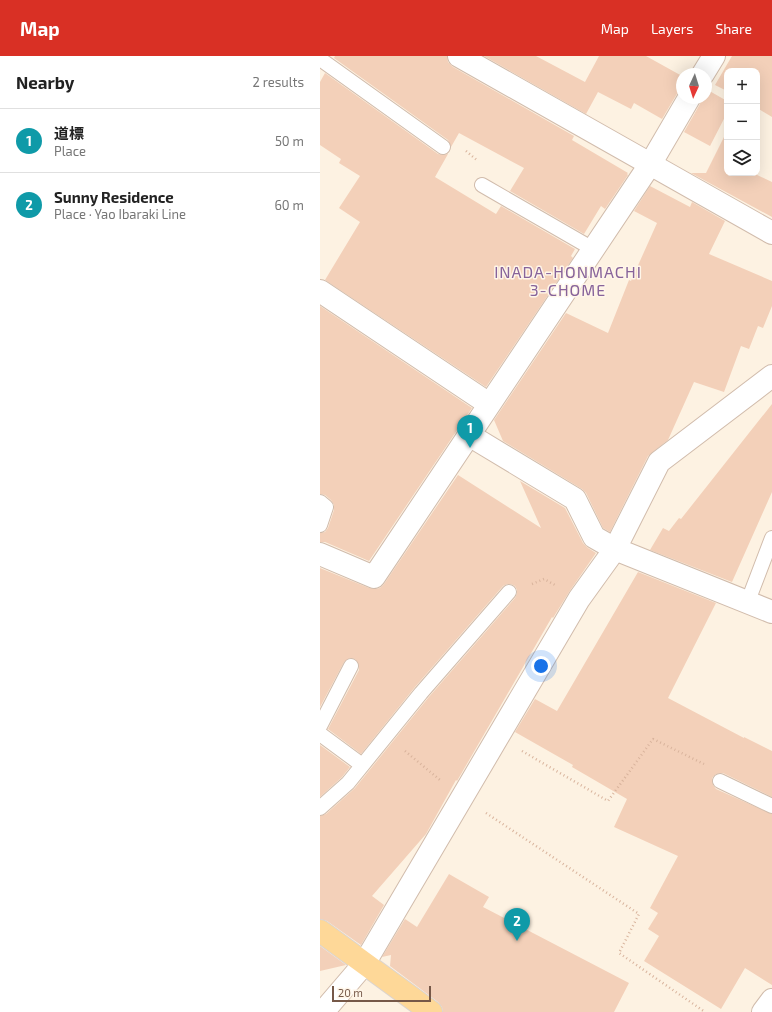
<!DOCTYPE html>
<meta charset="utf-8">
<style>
:root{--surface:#fff;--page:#f2f2f2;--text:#222;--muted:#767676;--line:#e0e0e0;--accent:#d93025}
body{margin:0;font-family:"Exo 2","Noto Sans JP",sans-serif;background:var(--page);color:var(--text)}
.controls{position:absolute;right:12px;top:12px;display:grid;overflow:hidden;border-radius:8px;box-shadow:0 4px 16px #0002}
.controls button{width:36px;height:36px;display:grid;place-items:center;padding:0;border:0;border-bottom:1px solid var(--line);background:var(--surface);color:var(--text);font:20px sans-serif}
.compass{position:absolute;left:356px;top:12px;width:36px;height:36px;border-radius:50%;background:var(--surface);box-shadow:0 4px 16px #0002;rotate:184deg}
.scale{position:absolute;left:12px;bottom:10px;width:99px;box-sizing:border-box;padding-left:4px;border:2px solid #765848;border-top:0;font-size:11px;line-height:14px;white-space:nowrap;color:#765848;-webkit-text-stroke:3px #fff6e9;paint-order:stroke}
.you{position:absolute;left:221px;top:610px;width:14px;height:14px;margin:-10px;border:3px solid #fff;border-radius:50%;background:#1a73e8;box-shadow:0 0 0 6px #1a73e833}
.badge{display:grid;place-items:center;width:26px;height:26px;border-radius:50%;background:var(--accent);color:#fff;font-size:13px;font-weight:700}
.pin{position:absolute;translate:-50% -33px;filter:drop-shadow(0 1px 2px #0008)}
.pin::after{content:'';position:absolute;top:21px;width:14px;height:12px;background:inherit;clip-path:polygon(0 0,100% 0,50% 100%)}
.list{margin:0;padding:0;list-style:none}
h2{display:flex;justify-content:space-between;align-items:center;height:52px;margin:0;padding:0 16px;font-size:17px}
h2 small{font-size:13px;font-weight:400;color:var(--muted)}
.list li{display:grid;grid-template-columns:26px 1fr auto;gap:12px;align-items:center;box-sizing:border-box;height:64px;padding:0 16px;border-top:1px solid var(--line)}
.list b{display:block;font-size:15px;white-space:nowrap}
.list p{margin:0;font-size:13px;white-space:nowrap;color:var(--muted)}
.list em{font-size:13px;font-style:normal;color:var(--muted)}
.icon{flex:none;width:22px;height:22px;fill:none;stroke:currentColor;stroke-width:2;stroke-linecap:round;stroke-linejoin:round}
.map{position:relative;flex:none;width:452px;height:956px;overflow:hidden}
header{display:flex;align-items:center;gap:24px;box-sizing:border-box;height:56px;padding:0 20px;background:var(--accent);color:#fff}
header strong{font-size:19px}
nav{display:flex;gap:22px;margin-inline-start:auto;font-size:14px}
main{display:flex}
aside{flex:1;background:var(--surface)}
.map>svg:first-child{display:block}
.building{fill:#f3d0b9}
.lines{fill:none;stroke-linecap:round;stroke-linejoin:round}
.service-casing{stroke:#d1bcac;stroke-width:16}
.minor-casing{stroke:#d1bcac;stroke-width:24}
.primary-casing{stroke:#dbd4cf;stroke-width:24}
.path{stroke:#d8b39c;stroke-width:2.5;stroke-dasharray:1 3;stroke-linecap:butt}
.service{stroke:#fff;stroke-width:14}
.minor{stroke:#fff;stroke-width:22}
.primary{stroke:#fed898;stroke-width:22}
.labels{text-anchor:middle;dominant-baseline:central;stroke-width:3;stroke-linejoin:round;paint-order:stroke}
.neighbourhood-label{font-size:16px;letter-spacing:1px;fill:#87639a;stroke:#fff6e9}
</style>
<header>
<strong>Map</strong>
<nav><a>Map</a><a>Layers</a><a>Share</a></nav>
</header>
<main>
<aside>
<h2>Nearby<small>2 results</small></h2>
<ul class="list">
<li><span class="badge" style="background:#0f9aa8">1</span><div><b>道標</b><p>Place</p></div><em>50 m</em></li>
<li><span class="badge" style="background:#0f9aa8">2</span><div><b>Sunny Residence</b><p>Place · Yao Ibaraki Line</p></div><em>60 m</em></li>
</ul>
</aside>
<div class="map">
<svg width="452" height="956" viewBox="0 0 452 956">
<rect width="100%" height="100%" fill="#fdf2e2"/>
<!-- building -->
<g class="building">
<path d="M15,0H127L128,6L133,11L254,80L252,84L308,117L307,118L308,119L285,153L281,150L264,178L190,135L204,112L139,77L131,91L128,84L14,2Z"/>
<path d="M164,0H216L265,26L279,0H326L362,20V32L358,36L342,63L314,47L311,53L278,36L266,58Z"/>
<path d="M412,0H452V61L437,52V15H407V35L395,29Z"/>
<path d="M5,17L118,98L123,99L128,98L115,121L176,158L181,150L255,193L251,200L253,202L166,331L5,224L40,166L19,152L40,120L19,107L21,103L0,89V26Z"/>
<path d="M386,33L407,45V57L390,90L364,76L380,48L381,42H386Z"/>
<path d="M407,75V117H433L452,126V161L371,117H386Z"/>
<path d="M330,130L370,151L372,146L405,165L389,198L452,225V250L443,272L438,270L429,293L421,290L404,336L374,326L348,384L328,400L290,476L283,472L266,437L262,433L183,385L174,364L246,257L288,277L309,224L311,225L337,167L314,155Z"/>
<path d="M0,250L152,352L49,505L5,486H0V477L5,476L8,472L14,454V449L11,444L5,439L0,438Z"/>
<path d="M452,348V436L412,526L330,494L343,472L349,475L359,462L361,463Z"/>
<path d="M138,419L221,472L200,425L245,452L263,487L268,492L276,497L249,536L233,562L232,561L137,725L136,724L106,778L52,840L64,849L41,889L7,865L0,863V760L6,758L35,732L108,642L195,542L197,538V534L195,530L191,528H187L183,530L95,631L41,698L8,673L39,614V609L35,603L30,602L24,606L0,651V512L49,532L55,533L60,532L64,528Z"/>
<path d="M318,516L396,547L348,642L424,682V681L452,695V741L403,717L396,718L392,722L393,729L396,733L452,758V929L425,912L401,953L324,905L339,880L328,873L338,857L330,852L358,800L294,771L307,743L252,711L253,709L195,676L215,643L237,655Z"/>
<path d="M0,689L30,711L22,721L0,741Z"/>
<path d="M129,818L169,841L163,851L309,927L294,956H123L122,951L118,946L70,910L71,899L62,901L85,863L97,871Z"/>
<path d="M0,890L26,909L0,915Z"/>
</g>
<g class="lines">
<defs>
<g id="service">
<path d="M0,3L123,91"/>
<path d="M162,129L273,193"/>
<path d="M0,446L6,451L0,469"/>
<path d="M428,545L452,482"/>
<path d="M0,670L31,610"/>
<path d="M0,678L42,709"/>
<path d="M400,725L452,750"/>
<path d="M0,752L28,727L101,637L189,536"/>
</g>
<g id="minor">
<path d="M139,0L452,177"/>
<path d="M383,18L394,0"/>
<path d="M0,235L169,348"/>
<path d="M149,379L255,443L274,481L295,493L452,556"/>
<path d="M0,498L54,521L331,107L369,42"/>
<path d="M3,956L44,908L259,543L295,493L339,406L452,320"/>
<path d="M443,956L452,944"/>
</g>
<path id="primary" d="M0,875L111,956"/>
</defs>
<!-- service casing -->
<use href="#service" class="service-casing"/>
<!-- minor casing -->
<use href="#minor" class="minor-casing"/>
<!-- primary casing -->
<use href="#primary" class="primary-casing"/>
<!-- path -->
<g class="path">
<path d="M146,95L158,105"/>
<path d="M212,528L224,523L235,529"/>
<path d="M85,695L120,724"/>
<path d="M202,695L288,745L333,683L384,708"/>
<path d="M166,757L319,858L299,897L385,956"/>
</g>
<!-- service -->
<use href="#service" class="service"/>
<!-- minor -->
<use href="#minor" class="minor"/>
<!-- primary -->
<use href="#primary" class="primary"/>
</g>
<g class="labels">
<!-- neighbourhood labels -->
<g class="neighbourhood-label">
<text x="248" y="215">INADA-HONMACHI<tspan x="248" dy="18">3-CHOME</tspan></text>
</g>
</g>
</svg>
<div class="controls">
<button>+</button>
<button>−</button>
<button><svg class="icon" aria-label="layers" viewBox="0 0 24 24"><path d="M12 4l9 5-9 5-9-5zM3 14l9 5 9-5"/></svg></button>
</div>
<svg class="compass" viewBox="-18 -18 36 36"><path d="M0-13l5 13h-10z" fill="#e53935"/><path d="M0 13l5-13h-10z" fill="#767676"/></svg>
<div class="scale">20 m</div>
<div class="you"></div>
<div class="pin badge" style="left:150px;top:392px;background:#0f9aa8">1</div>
<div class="pin badge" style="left:197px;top:885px;background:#0f9aa8">2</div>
</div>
</main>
